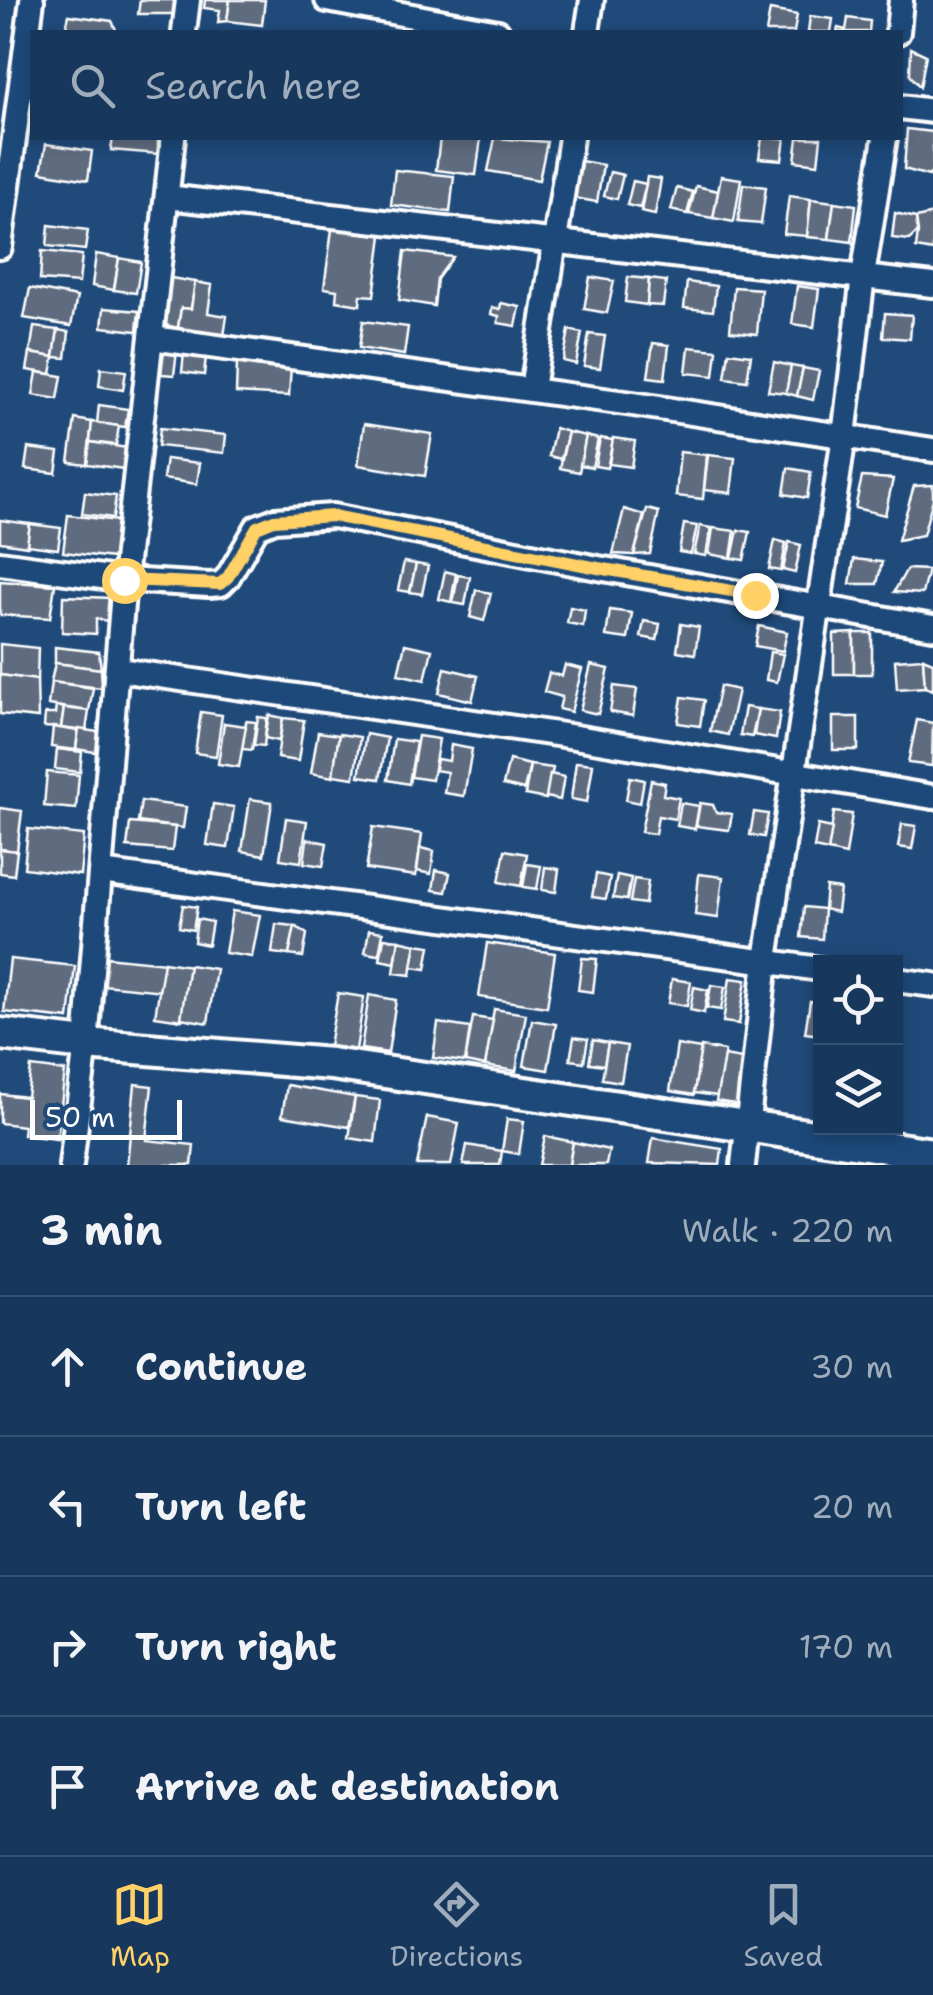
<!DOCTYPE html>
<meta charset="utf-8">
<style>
:root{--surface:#17385c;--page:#203f62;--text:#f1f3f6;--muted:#9eacbb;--line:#365272;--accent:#ffd166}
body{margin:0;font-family:"Shantell Sans",sans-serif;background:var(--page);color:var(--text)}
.controls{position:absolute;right:30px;bottom:30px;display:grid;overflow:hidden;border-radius:0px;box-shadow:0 5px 15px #0003}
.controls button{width:90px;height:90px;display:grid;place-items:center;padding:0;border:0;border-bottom:2px solid var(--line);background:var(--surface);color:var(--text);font:50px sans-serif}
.scale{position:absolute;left:30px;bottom:25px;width:152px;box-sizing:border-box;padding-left:10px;border:5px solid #fff;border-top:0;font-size:28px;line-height:35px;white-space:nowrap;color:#fff;-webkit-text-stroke:8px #1f4a7a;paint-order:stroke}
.stop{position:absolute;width:30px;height:30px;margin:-22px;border:8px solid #ffd166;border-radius:50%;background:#fff}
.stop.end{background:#ffd166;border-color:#fff;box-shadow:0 2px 10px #0008}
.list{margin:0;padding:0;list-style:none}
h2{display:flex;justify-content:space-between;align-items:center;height:130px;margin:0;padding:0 40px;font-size:42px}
h2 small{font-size:32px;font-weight:400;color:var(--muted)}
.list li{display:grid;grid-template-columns:65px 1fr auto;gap:30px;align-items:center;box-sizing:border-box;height:140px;padding:0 40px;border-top:2px solid var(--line)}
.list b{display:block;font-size:38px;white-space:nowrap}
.list em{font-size:32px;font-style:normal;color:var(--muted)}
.icon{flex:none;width:55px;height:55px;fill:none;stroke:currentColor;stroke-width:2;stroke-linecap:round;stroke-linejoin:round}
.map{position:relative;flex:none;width:933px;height:1165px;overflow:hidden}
.search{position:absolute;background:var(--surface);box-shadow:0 5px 15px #0003;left:30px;right:30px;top:30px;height:110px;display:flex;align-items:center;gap:25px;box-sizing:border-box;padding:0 35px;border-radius:0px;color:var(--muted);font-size:38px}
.sheet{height:690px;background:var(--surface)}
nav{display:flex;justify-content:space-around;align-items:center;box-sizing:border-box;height:140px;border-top:2px solid var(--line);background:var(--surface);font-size:28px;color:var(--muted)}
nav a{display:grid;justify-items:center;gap:5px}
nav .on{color:var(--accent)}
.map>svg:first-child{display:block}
.building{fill:#5f6c7f;stroke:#fff;stroke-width:2.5}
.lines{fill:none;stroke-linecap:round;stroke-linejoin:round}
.minor-casing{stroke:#fff;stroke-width:30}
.tertiary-casing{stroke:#fff;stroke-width:38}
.minor{stroke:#1f4a7a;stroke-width:22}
.tertiary{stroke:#1f4a7a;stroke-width:30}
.route{stroke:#ffd166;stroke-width:12}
</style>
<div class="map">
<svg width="933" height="1165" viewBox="0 0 933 1165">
<rect width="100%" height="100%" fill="#1f4a7a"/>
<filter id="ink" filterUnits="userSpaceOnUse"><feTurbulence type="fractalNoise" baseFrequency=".01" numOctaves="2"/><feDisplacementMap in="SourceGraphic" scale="20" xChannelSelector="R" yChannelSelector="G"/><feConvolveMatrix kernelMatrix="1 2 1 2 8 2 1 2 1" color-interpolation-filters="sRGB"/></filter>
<g filter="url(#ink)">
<!-- building -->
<g class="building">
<path d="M140,0H176L174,14H138Z"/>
<path d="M205,0H230L227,21L218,22L220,10L204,8Z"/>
<path d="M230,0H265L262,25L227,21Z"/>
<path d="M770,10L797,15L794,32H766Z"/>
<path d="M69,15L112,21L117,32H65Z"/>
<path d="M810,16L833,19L831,32H808Z"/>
<path d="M848,18L870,21L869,32H837L838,28L846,30Z"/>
<path d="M911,48L926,55L920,87L910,75Z"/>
<path d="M907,129L933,132V170L929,176L904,169Z"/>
<path d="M113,138H158V154L111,150Z"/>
<path d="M440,138H481L476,175L436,170Z"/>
<path d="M495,138L547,142L539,180L488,171Z"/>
<path d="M762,138H785L782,160L759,158Z"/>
<path d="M798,138H821L818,164L795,161Z"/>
<path d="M46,144L92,151L88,180L41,172Z"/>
<path d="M581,161L603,165L597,202L574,198Z"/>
<path d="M395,170L454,176L450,212L391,205Z"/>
<path d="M610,172L623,175L617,199L604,196Z"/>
<path d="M721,176L741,179L734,222L713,218Z"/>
<path d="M647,177L661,179L655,215L641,212Z"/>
<path d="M633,181L646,184L640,208L627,205Z"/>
<path d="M743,184L766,187L761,224L738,222Z"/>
<path d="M696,186L718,191L713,218L689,214Z"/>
<path d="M677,188L693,192L687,214L671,210Z"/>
<path d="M789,196L811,199L807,236L784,234Z"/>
<path d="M811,199L834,202L829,239L807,237Z"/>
<path d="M834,202L856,205L852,242L829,239Z"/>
<path d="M895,213L916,218L918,232L909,240L892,238Z"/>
<path d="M933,214V251L916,248L918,232L916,218Z"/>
<path d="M333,222L383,228L374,296L361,295L360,305L336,301L337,290L324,288Z"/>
<path d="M49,225L88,230L85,250L47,246Z"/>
<path d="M42,251L82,255L79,283L40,280Z"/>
<path d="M405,251L453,257L437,279L434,306L399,300Z"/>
<path d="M96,254L119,258L114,290L92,286Z"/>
<path d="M119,258L141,262L136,293L114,290Z"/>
<path d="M590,277L614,281L607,313L584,309Z"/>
<path d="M628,277L649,279L647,305L625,302Z"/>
<path d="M171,278L195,282L191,309L181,308L178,328L165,325Z"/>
<path d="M649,279L666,281L663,306L647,305Z"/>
<path d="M195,282L212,285L208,313L227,316L224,336L178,328L181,308L191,309Z"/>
<path d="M687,282L716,286L713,311L684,308Z"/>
<path d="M797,286L819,289L814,327L792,324Z"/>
<path d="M734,287L761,289L757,334L730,331Z"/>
<path d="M30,288L77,297L71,326L24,318Z"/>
<path d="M501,303L520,307L516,326L498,323L499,316L491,314L492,308L500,309Z"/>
<path d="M104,308L139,311L137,331L102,327Z"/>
<path d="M885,313L912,315L910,339L883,337Z"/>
<path d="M363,321L408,327L404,355L359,348Z"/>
<path d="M34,327L58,330L54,357L30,353Z"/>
<path d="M58,330L69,332L66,358L54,357Z"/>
<path d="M569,330L582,333L576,364L563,361Z"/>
<path d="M589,334L605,336L600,368L584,366Z"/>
<path d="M653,343L669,345L665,379L648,377Z"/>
<path d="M689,347L717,350L714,376L686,373Z"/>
<path d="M164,350L177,351L174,375L161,374Z"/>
<path d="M729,352L751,355L747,381L725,378Z"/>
<path d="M30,353L54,357L51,374L27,370Z"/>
<path d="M184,353L206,356L204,375L182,372Z"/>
<path d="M774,362L791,366L786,393L768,391Z"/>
<path d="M237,363L291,366L289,396L236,393Z"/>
<path d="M791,366L803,368L797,396L786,393Z"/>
<path d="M101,368L126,371L123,390L99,386Z"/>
<path d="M803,368L819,371L813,400L797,396Z"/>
<path d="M37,372L62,376L58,399L33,395Z"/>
<path d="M99,405L128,409L125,427L97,423Z"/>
<path d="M75,419L92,422L87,464L69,462Z"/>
<path d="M92,422L119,426L116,445L90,442Z"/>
<path d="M364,424L432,434L425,476L358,465Z"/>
<path d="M160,428L226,435L224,453L158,446Z"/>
<path d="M555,428L568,432L561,459L549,456Z"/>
<path d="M568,432L586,436L579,472L560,468Z"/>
<path d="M586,436L598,439L592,467L580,465Z"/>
<path d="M600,438L613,440L607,468L595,466Z"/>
<path d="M613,438L635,441L631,467L609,464Z"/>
<path d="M90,442L127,448L124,469L87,464Z"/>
<path d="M28,448L59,452L56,473L25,469Z"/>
<path d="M680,452L707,455L703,499L676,496Z"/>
<path d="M708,455L735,458L731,493L704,490Z"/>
<path d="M166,459L200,463L197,484L163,479Z"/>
<path d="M788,468L811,472L807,498L784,494Z"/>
<path d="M862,477L893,479L885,515L855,508Z"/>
<path d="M933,485V499L923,535L898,540L914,486Z"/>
<path d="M85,492L116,496L113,518L82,514Z"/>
<path d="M624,509L644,515L634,555L613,554Z"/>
<path d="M647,509L659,512L650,554L634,555Z"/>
<path d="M68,515L118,521L113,558L63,552Z"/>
<path d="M0,520L30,524L27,546L0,542Z"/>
<path d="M30,524L61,528L58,549L27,545Z"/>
<path d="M684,524L697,526L691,554L679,552Z"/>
<path d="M700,526L711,528L706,556L694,554Z"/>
<path d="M713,528L735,531L731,558L709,554Z"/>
<path d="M738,530L750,532L744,560L732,558Z"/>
<path d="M775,540L786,543L781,571L769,569Z"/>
<path d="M789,542L801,545L795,573L783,570Z"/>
<path d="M854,559L882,562L877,584H850Z"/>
<path d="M404,562L416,564L410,592L398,590Z"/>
<path d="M416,564L428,566L422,594L410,592Z"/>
<path d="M907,569L928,570L922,594L894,592Z"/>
<path d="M445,571L456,574L451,602L439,599Z"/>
<path d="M458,575L470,577L465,605L453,603Z"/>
<path d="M0,581L55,585L50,618L0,615Z"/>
<path d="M476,590L491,593L484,621L470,617Z"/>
<path d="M63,596L111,598L108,621L96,619V634L62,632Z"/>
<path d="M570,607L585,610L583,626L567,623Z"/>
<path d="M610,610L632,613L628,639L606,636Z"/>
<path d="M644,621L660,624L657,640L641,637Z"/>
<path d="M681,624L699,627L695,654L677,651Z"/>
<path d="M759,626L787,632L783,651L755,646Z"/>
<path d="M854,633V674H834V634Z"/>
<rect x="854" y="633" width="18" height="41"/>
<path d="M0,644L38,648L37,680L0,675Z"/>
<path d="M405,644L432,650L425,680L398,674Z"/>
<path d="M55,647L99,652L101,669L55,663Z"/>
<path d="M770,652L783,654L777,682L766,680Z"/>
<path d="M923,658L925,687L897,689L895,660Z"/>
<path d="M923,658L933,662V690L925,687Z"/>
<path d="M55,663L101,669L102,688L51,682Z"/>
<path d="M565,665L582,669L571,712L559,709L562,697L544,692L549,673L562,676Z"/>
<path d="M591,665L609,669L598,714L580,710Z"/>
<path d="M445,668L478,676L472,701L439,693Z"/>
<path d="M0,675L37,680L38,718L0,714Z"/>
<path d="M51,682L93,688L89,711L48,705Z"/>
<path d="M614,686L637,689L633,716L610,712Z"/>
<path d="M720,686L738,690L728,735L710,731Z"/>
<path d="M682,697L704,700L700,726L678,723Z"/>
<path d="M56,706L64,708L61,728L44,727L45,714H55Z"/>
<path d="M745,707L758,709L752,737L740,735Z"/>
<path d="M64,708L89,711L86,731L61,728Z"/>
<path d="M758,709L780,712L776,739L754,735Z"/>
<path d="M201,712L222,715L216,756L195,753Z"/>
<path d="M269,715L283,718L279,741L265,738Z"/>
<path d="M258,717L267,718L264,746L254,745Z"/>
<rect x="833" y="717" width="25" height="33"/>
<path d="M283,718L304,720L298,761L277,758Z"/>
<path d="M917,720L933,723L932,766L908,763Z"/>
<path d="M246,721L256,722L252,750L242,749Z"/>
<path d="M224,723L246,726L239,767L218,764Z"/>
<path d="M53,727L78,731L76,750L51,747Z"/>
<path d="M79,729L104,733L101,753L76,749Z"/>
<path d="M318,732L339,735L333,777L311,773Z"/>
<path d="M339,734L360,737L354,778L333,775Z"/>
<path d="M366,734L387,738L380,779L359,776Z"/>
<path d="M418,736L439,739L432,780L411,777Z"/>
<path d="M394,739L416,742L409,784L388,780Z"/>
<path d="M451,745L472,749L464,796L444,793L447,772L435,770L437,759L449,761Z"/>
<path d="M57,749L82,752L80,772L55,769Z"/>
<path d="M509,760L530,765L524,790L503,785Z"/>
<path d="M576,762L593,764L587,802L571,799Z"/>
<path d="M530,765L553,768L546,799L525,795Z"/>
<path d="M47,772L79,775L76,809L44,806Z"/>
<path d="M550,774L564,777L560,800L546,797Z"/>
<path d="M630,777L644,780L640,803L626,800Z"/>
<path d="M651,780L665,783L663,795L679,798L675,819L658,816L655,834L641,832Z"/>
<path d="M250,799L272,802L264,855L242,851Z"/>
<path d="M141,801L186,807L183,828L138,822Z"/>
<path d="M681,803L699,806L695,829L677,826Z"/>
<path d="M700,803L713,805L716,812L732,814L729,830L696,826Z"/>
<path d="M213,804L234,807L228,848L207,845Z"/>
<path d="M0,808L22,811L17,851L0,849Z"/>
<path d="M754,812L768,814L764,837L750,835Z"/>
<path d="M834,812L852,814L846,855L828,851Z"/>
<path d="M286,818L307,821L301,862L280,859Z"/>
<path d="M130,823L175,827L172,851L127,847Z"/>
<path d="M902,824L916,826L912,849L898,847Z"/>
<path d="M818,825L832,828L828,851L814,848Z"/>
<path d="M373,827L422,834L416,876L366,869Z"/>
<path d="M28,829L84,835L80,875L24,868Z"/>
<path d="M307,839L327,843L323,866L304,863Z"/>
<path d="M420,848L434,851L431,874L417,871Z"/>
<path d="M0,849L17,851L14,875L0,873Z"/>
<path d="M505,850L527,854L521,886L499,882Z"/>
<path d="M527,864L541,866L537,889L523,887Z"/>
<path d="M545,867L559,869L556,892L542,890Z"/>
<path d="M436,870L450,873L446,892L433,890Z"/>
<path d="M596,874L610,877L606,899L592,897Z"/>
<path d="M699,874L723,877L718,918L695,915Z"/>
<path d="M617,875L631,878L627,900L613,898Z"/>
<path d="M634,879L648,881L645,904L630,902Z"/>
<path d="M826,887L840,889L837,912L824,909Z"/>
<path d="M183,905L197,907L193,930L179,927Z"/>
<path d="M804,907L824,909L822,939L801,937Z"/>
<path d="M232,911L260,915L252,957L225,953Z"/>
<path d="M197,919L212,922L208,945L194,942Z"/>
<path d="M276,924L295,926L289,955L272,953Z"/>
<path d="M295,926L307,934L303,957L289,955Z"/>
<path d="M369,930L383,932L379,955L365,953Z"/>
<path d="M384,938L399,940L395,963L380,960Z"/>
<path d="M399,940L416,944L411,975L394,973Z"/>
<path d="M487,943L555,953L547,1007L479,997Z"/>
<path d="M416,944L430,946L426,969L412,967Z"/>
<path d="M105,957L166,963L163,991L102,985Z"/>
<path d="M582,958L597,959L593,992L578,990Z"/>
<path d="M10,959L75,966L69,1019L4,1012Z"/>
<path d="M164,962L191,966L182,1020L155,1016Z"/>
<path d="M189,965L216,969L208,1023L181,1018Z"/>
<path d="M730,978L746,980L739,1024L723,1022Z"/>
<path d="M672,979L691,982L687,1006L668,1003Z"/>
<path d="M711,985L725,987L721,1010L707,1008Z"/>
<path d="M694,987L708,990L704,1013L690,1010Z"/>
<path d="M338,993L364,997L356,1050L329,1046Z"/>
<path d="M369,995L396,1000L388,1053L361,1049Z"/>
<path d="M810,1001L820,1003V1035L805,1033Z"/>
<path d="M494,1009L526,1014L516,1071L485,1066Z"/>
<path d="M473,1017L493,1020L485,1066L465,1062Z"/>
<path d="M532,1020L556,1024L548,1070L524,1066Z"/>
<path d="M438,1023L470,1028L465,1062L433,1058Z"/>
<path d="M574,1037L588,1039L584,1062L570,1060Z"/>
<path d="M593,1040L608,1043L604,1065L589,1063Z"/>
<path d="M608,1043L627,1046L621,1082L602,1079Z"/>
<path d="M677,1045L701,1049L694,1095L670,1091Z"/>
<path d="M701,1047L725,1051L718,1096L694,1093Z"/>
<path d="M724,1056L748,1060L740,1105L716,1101Z"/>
<path d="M31,1067L65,1071L57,1139L23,1135L24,1126L0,1123V1094L27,1097Z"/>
<path d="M135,1084L152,1086L146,1140L194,1145L192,1165H127Z"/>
<path d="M287,1085L355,1097L349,1127L282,1116Z"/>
<path d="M355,1097L380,1100L375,1142L349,1138Z"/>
<path d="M427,1117L459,1123L451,1165H417Z"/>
<path d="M507,1119L524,1121L519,1154L502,1151Z"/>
<path d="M545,1136L573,1142L569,1165H539Z"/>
<path d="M653,1138L722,1149L720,1165L649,1163Z"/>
<path d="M573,1142L609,1150L606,1165H569Z"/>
<path d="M467,1145L502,1151L500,1165H463Z"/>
</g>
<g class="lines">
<defs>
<g id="minor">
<path d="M327,0L498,32"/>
<path d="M184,32L188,0"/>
<path d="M587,32L592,0"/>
<path d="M898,32L901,0"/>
<path d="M900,107L933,111"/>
<path d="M167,197L933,285"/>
<path d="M0,247L32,0"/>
<path d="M152,338L633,404L933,450"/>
<path d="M532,389L571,138"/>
<path d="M0,563L124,580L209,585L221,584L228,577L257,527L275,520L333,516L598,568L933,627"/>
<path d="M119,670L563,735L933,797"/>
<path d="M101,872L820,969"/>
<path d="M896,980L933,985"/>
<path d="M71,1165L86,1044L124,580L173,138"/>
<path d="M743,1165L766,960L844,436L863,276L885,138"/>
</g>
<path id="tertiary" d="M0,1034L86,1044L331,1064L933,1154"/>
</defs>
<!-- minor casing -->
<use href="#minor" class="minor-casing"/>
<!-- tertiary casing -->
<use href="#tertiary" class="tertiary-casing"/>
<!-- minor -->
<use href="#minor" class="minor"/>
<!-- tertiary -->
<use href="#tertiary" class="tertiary"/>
</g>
</g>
<g class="lines" filter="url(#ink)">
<!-- route -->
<path class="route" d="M124,580L220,584L228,577L257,527L274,520L333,516L598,568L755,595"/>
</g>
</svg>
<div class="controls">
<button><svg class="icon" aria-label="locate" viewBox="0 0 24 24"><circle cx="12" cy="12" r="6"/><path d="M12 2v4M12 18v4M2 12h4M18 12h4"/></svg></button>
<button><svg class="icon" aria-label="layers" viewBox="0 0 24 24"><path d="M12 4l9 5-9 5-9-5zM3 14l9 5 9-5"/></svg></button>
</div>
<div class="scale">50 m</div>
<div class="stop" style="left:124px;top:580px"></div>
<div class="stop end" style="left:755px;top:595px"></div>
<div class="search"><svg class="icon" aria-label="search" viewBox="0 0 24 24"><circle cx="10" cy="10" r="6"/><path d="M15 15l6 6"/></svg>Search here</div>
</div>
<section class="sheet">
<h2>3 min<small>Walk · 220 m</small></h2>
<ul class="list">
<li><svg class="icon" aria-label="ahead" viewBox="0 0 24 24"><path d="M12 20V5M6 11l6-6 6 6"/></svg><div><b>Continue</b></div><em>30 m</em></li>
<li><svg class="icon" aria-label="left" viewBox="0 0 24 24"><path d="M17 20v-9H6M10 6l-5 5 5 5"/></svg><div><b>Turn left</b></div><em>20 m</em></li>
<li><svg class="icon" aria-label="right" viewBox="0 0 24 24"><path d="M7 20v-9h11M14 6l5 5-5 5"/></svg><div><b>Turn right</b></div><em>170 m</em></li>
<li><svg class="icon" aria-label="arrive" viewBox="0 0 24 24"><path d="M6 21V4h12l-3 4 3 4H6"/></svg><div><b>Arrive at destination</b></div></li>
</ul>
</section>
<nav>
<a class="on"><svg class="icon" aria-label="map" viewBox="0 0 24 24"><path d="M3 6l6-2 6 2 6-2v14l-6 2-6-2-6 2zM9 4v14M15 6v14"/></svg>Map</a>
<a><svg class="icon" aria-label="directions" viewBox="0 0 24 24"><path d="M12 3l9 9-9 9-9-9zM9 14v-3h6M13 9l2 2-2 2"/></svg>Directions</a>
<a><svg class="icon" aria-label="saved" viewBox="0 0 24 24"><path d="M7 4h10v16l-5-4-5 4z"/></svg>Saved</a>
</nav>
